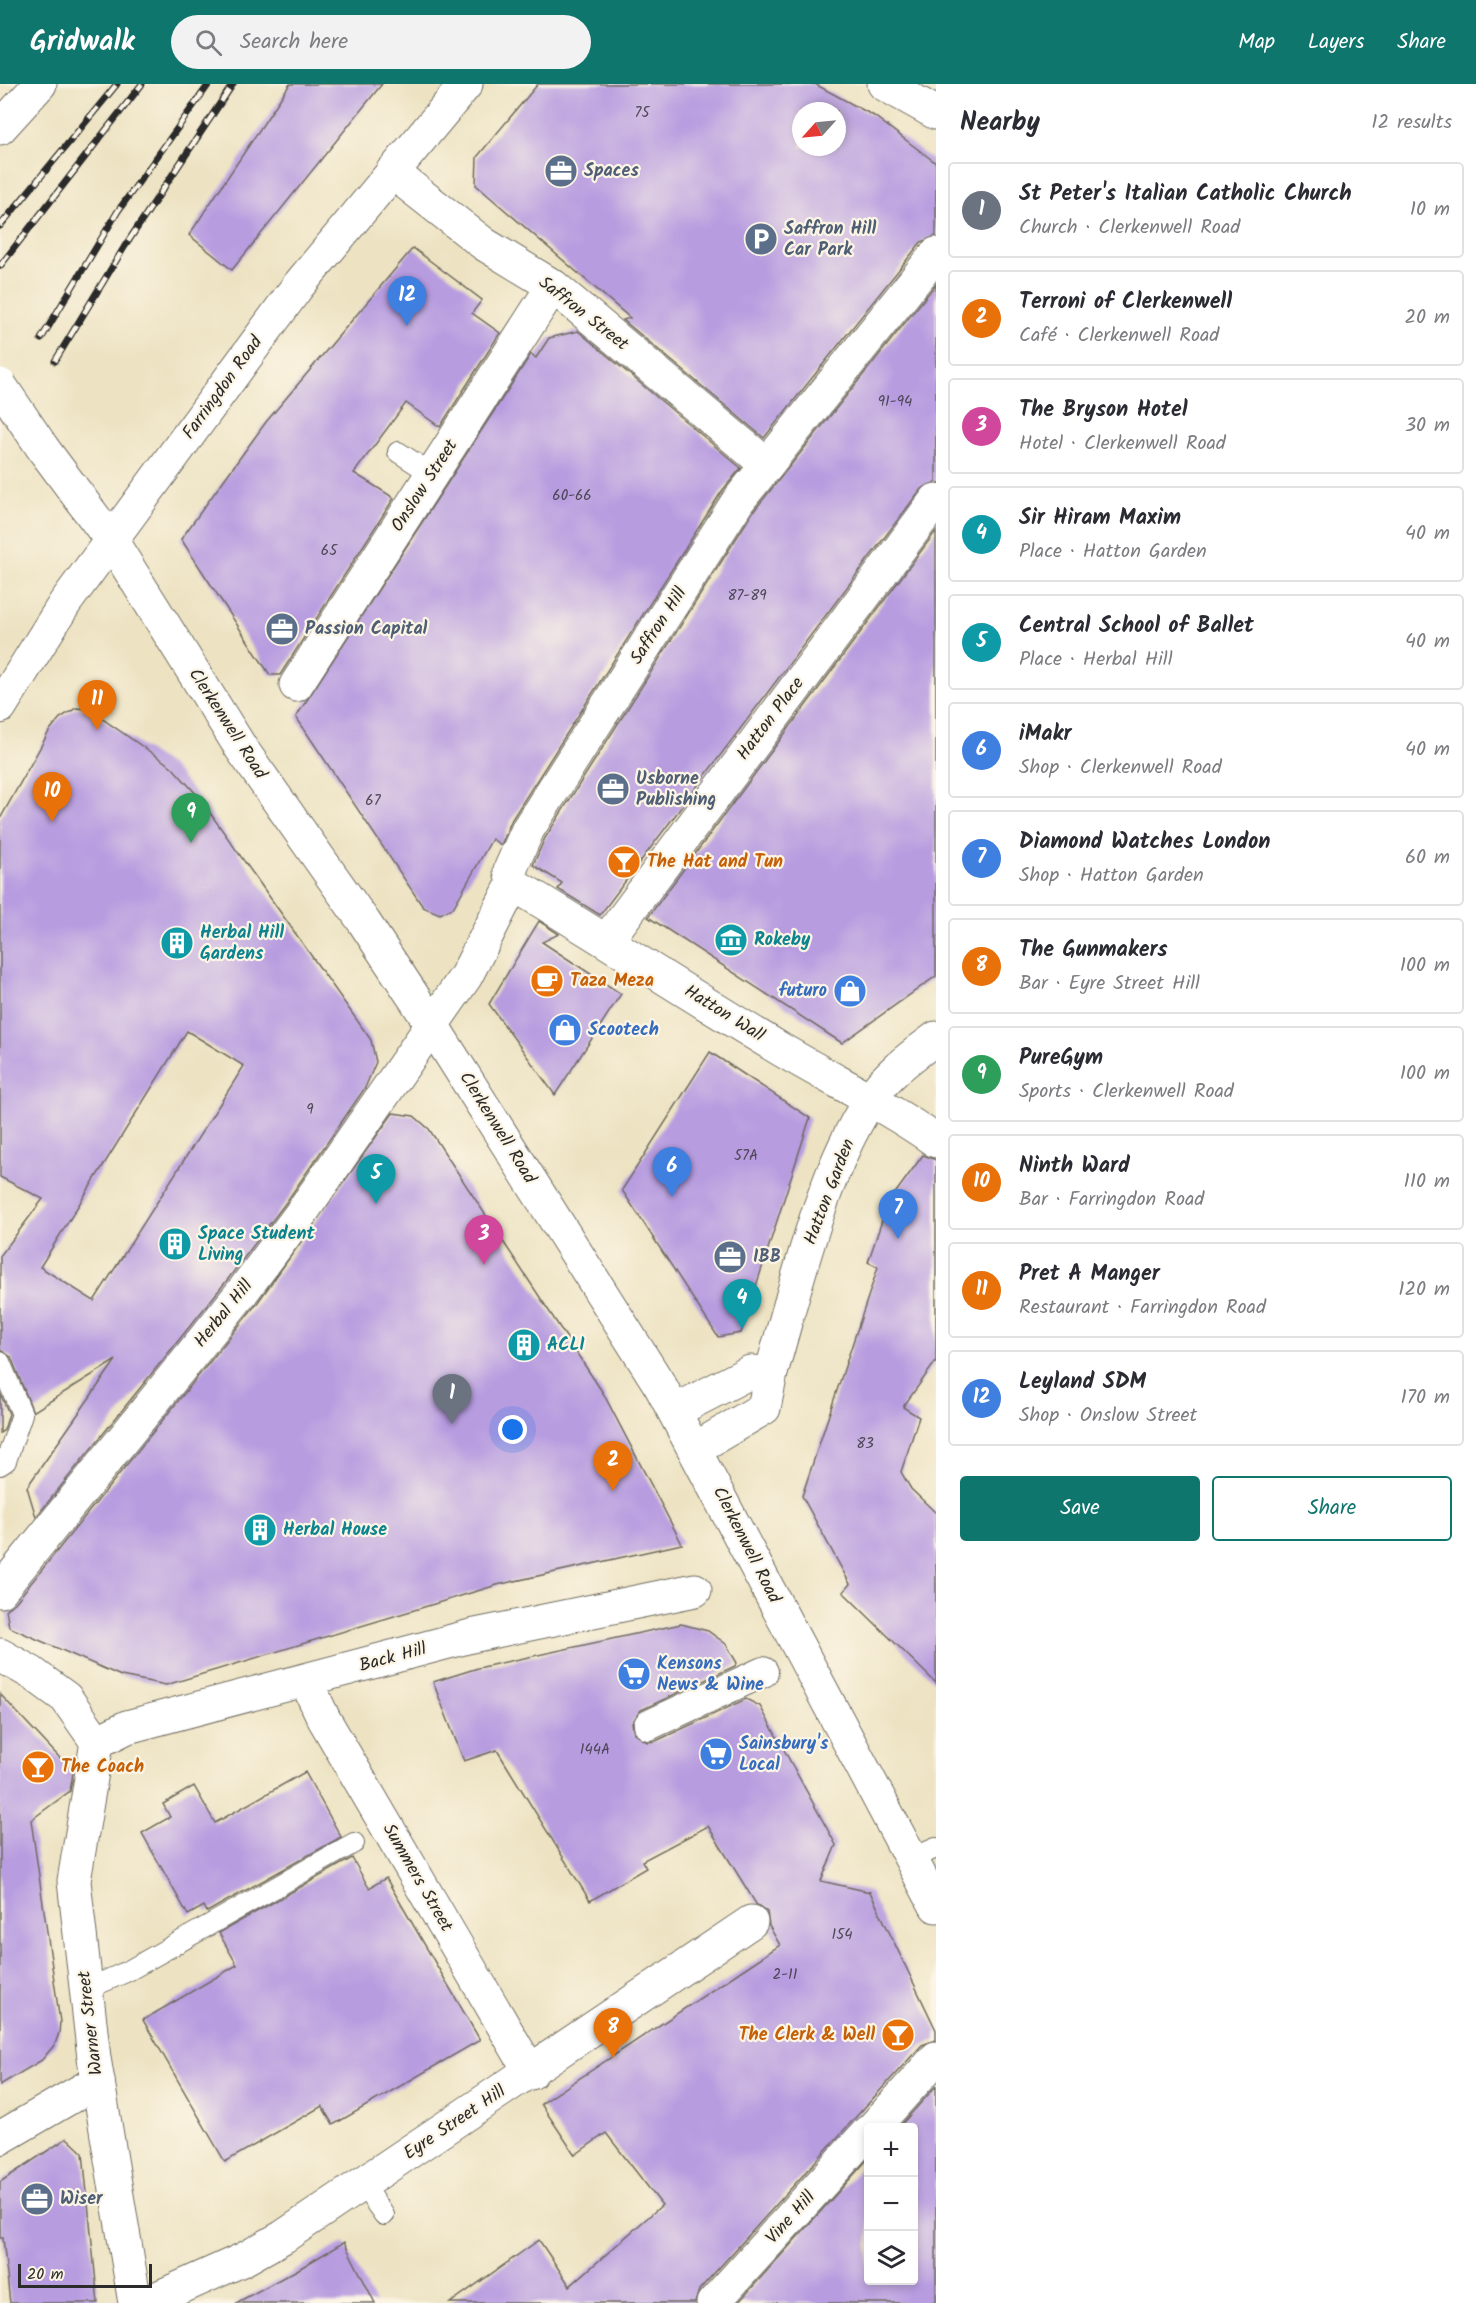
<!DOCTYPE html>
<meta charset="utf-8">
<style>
:root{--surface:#fff;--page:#f2f2f3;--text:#2b2b33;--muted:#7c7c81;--line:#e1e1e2;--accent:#0f766e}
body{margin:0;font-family:Kalam,sans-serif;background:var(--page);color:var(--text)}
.controls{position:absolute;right:18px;bottom:18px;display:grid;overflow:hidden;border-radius:6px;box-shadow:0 3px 9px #0003}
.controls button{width:54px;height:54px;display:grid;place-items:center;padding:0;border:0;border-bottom:2px solid var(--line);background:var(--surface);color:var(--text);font:30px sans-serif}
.compass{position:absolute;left:792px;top:18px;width:54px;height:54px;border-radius:50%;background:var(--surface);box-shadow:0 3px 9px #0003;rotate:243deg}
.scale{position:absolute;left:18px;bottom:15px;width:134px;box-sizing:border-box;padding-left:6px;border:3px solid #2b2b2b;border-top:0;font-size:16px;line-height:21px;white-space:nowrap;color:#2b2b2b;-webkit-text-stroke:4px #fcf5e5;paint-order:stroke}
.you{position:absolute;left:513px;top:1346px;width:21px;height:21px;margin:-15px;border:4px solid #fff;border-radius:50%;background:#1a73e8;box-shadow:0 0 0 9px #1a73e833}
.badge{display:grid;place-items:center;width:39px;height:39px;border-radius:50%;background:var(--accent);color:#fff;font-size:20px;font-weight:700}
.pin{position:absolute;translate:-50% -50px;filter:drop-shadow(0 2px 3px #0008)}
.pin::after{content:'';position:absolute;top:32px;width:21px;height:18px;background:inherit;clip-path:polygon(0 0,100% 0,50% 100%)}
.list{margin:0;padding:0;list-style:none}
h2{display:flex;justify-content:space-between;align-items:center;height:78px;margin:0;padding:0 24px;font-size:26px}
h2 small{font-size:20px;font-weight:400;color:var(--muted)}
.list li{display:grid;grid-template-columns:39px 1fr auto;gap:18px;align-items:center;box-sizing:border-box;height:96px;margin:0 12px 12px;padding:0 12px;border:2px solid var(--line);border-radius:6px}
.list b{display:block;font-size:22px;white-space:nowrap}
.list p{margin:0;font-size:20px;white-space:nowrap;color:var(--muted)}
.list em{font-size:20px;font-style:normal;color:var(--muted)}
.actions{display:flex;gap:12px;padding:18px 24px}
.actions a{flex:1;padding:14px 0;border:2px solid var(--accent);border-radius:6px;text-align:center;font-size:21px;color:var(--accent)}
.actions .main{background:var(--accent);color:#fff}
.icon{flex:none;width:33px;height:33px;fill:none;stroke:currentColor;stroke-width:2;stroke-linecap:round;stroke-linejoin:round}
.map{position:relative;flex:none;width:936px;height:2219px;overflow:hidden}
header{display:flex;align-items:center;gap:36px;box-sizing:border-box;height:84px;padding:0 30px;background:var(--accent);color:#fff}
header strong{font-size:28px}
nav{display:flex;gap:33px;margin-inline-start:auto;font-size:21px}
.search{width:420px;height:54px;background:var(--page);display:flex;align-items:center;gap:15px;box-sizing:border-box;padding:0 21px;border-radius:33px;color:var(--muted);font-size:22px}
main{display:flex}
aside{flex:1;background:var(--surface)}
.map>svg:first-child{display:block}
.building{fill:#b79ce0;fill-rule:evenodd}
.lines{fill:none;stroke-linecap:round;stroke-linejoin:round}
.service-casing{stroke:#6f6b60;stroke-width:22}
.pedestrian-casing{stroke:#6f6b60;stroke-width:32}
.minor-casing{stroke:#6f6b60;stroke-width:35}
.secondary-casing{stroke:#6f6b60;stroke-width:35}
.primary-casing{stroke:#6f6b60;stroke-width:35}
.service{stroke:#fff;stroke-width:20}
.pedestrian{stroke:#fff;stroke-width:30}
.minor{stroke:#fff;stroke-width:33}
.secondary{stroke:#fff;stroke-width:33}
.primary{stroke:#fff;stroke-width:33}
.rail-casing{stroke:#2b2b2b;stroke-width:7}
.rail{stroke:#fcf5e5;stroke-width:4.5;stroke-dasharray:14;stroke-linecap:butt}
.primary-bridge-casing{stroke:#6f6b60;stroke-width:35;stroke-linecap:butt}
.primary-bridge{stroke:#fff;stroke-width:33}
.labels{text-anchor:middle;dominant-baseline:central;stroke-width:4.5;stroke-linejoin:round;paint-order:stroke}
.number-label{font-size:15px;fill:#4e4758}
.service-label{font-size:18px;font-weight:bold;fill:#4e5e75;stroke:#fcf5e5;text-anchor:start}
.street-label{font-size:18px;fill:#2b2b2b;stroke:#fcf5e5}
.food-label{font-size:18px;font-weight:bold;fill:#c56008;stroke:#fcf5e5;text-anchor:start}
.culture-label{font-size:18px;font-weight:bold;fill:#0d838f;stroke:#fcf5e5;text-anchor:start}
.shop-label{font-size:18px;font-weight:bold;fill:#366cbe;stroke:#fcf5e5;text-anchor:start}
</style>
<header>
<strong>Gridwalk</strong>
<div class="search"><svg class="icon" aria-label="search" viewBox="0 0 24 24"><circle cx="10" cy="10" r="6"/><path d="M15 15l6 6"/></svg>Search here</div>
<nav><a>Map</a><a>Layers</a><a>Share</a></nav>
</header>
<main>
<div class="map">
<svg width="936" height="2219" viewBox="0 0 936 2219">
<rect width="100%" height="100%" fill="#fcf5e5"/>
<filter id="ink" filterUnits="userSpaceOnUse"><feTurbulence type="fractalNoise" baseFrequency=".0167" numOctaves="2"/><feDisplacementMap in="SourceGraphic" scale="12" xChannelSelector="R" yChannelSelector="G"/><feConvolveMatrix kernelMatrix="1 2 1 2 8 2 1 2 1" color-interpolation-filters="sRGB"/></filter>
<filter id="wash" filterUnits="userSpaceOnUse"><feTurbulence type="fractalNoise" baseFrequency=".008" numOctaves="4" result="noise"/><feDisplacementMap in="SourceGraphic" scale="24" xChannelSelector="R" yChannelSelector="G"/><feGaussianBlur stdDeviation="1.35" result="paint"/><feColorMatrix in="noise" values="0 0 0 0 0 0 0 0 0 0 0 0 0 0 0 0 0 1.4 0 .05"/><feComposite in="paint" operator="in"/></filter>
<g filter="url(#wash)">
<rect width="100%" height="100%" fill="#ede3c3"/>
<g id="blocks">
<!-- building -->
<g class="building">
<path d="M290,0H382L232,186L189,151Z"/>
<path d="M538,0H815L874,32L936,79V152L921,158L764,354L623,236L630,234L476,101L477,73ZM801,27H837V63H801Z"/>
<path d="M413,164L482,216L472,229L500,249L440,343L406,319L354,389L394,414L280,591H270L181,455L266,338Z"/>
<path d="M936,200V398L921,405L600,831L558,805L562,799L533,781L545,754L753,428Z"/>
<path d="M578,247L741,384L722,407L512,735L501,761L492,755L453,824L440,830L423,823L296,633L531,270L536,274L549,254Z"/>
<path d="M936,447V892L842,959L648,833Z"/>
<path d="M76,624L88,625L172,683L198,712L371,956L376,978L365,1004L287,1117L228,1195L36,1433L27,1403L116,1276L33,1328L11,1273L0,1266V1172L43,1115L0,1093V735L50,646L60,634ZM187,947L244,982L94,1217L40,1183Z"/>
<path d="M539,837L559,850L542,858L621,910L555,1011L489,920Z"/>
<path d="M710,968L810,1034L741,1249L718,1253L622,1106Z"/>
<path d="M393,1029L414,1032L429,1045L603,1309L682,1460L497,1501L166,1601L121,1592L9,1543L6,1525L15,1519L258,1218Z"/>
<path d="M923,1071L936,1076V1277L903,1323L919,1333L901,1388L911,1405L936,1429V1599L843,1508L850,1500L802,1412L878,1183L868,1178L888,1119Z"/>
<path d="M0,1309L9,1330L4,1346L0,1349Z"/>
<path d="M681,1540L708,1547L726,1560L737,1579L735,1582L641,1626L632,1639L634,1649L647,1658L656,1657L746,1615L760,1622L836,1761L821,1797L870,1808L936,1946V1956L922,1961L854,2035L699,2206L695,2219H450L539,2156L570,2202L662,2121L606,2049L575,2071L541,2020L780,1861L769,1842L767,1828L756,1820L708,1742L642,1777L646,1784L590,1817L497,1666L464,1677L433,1598L478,1584Z"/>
<path d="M0,1610L73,1688L70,1707L31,1736L60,1938L59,1949L55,1960L42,1976L0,2001Z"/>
<path d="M305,1688L341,1753L207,1828L204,1822L188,1831L142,1749L170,1733L163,1720L194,1702L215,1739Z"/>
<path d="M352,1774L369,1804L386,1794L480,1956L333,2041L322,2022L225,2078L143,1936L237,1881L219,1849Z"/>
<path d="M936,2002V2219H738L868,2075V2196H914V2043H899Z"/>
<path d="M67,2054L83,2069L98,2219H10L3,2154H0V2098Z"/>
<path d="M344,2158L375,2219H236L297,2186Z"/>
</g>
</g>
</g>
<g filter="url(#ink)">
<use href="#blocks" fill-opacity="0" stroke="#6f6b60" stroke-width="1.5"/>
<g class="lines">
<defs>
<g id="service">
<path d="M398,368L432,390"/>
<path d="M0,1278L22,1330L6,1377L0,1381"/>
<path d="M910,1775L936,1764"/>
<path d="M87,1905L128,1887L354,1759"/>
<path d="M362,2100L384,2131"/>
</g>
<path id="pedestrian" d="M649,1641L763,1588"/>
<g id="minor">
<path d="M884,0L936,29"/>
<path d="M0,44L40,0"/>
<path d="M392,88L484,160L553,202L767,381"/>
<path d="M296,601L553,202"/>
<path d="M513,800C603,854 690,911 780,965C832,996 887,1022 936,1057"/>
<path d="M607,856L936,416"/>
<path d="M0,1507L243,1207L302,1128L466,892L513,800L510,786L528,745L738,417L936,170"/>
<path d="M0,1571L32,1589L66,1614L97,1658"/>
<path d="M306,1597L324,1635L531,1989"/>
<path d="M97,1658L127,1643L471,1552L695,1506"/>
<path d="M97,1658L74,1797L94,1974L135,2219"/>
<path d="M873,2044L936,1974"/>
<path d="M0,2054L98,1997"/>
<path d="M146,2219L244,2175L283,2153L751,1838"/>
<path d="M713,2219L868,2048"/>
</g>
<g id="secondary">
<path d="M771,1289C796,1203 821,1091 870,1016C886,990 912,972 936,954"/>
<path d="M675,1327L750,1288L771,1289L764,1324L695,1365"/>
</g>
<g id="primary">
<path d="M44,366L111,456L241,664L364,838L432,941L661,1303L936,1822"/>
<path d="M0,623L65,519L298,202L466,0"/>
</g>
</defs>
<!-- service casing -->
<use href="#service" class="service-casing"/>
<!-- pedestrian casing -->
<use href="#pedestrian" class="pedestrian-casing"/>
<!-- minor casing -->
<use href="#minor" class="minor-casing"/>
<!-- secondary casing -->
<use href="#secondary" class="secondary-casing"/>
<!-- primary casing -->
<use href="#primary" class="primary-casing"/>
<!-- service -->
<use href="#service" class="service"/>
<!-- pedestrian -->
<use href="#pedestrian" class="pedestrian"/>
<!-- minor -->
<use href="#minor" class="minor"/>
<!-- secondary -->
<use href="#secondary" class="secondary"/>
<!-- primary -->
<use href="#primary" class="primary"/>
<defs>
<g id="rail">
<path d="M0,142L117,0"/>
<path d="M0,182L142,0"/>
<path d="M41,255L118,127L209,0"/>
<path d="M55,277L125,162L233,0"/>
</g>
</defs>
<!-- rail casing -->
<use href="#rail" class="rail-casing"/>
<!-- rail -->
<use href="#rail" class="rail"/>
<defs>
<path id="primary-bridge" d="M0,301L44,366"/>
</defs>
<!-- primary-bridge casing -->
<use href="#primary-bridge" class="primary-bridge-casing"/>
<!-- primary-bridge -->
<use href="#primary-bridge" class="primary-bridge"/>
</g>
</g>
<!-- icons -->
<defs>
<symbol id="office-disc" viewBox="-11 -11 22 22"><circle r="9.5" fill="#5c6f8a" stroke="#fcf5e5"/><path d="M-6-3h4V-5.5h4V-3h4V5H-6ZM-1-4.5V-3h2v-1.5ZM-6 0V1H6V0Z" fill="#fff"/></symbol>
<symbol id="parking-disc" viewBox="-11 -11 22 22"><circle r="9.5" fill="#5c6f8a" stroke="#fcf5e5"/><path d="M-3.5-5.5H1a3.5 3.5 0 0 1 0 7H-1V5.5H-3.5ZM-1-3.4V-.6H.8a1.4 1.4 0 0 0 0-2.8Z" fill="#fff"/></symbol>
<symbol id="bar-disc" viewBox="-11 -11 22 22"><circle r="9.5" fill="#e8710a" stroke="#fcf5e5"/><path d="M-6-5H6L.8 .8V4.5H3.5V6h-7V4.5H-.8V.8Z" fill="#fff"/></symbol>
<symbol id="museum-disc" viewBox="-11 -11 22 22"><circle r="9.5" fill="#0f9aa8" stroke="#fcf5e5"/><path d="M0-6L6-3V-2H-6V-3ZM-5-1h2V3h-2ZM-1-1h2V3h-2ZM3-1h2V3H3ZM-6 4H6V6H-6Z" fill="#fff"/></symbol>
<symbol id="building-disc" viewBox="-11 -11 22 22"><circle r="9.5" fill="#0f9aa8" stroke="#fcf5e5"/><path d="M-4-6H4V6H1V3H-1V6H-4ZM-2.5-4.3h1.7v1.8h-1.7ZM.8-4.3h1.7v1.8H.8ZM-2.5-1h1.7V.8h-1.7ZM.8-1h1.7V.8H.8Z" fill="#fff"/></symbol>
<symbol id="cafe-disc" viewBox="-11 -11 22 22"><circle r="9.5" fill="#e8710a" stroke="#fcf5e5"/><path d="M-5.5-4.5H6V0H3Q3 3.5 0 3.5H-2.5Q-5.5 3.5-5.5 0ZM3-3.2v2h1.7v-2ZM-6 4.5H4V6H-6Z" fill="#fff"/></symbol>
<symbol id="shop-disc" viewBox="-11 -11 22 22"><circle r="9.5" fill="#3f7fe0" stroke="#fcf5e5"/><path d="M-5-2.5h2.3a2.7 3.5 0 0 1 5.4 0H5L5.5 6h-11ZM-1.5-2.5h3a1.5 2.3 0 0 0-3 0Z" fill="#fff"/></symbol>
<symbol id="supermarket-disc" viewBox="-11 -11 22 22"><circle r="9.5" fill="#3f7fe0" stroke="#fcf5e5"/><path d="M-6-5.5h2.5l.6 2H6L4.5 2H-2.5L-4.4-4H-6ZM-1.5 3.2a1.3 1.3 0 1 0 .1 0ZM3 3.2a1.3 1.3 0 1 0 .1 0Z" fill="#fff"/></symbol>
</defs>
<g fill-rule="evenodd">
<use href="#office-disc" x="542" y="68" width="38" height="38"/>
<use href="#parking-disc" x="742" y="136" width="38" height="38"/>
<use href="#office-disc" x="263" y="526" width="38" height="38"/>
<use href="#office-disc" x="594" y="686" width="38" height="38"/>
<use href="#bar-disc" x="605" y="759" width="38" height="38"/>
<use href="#museum-disc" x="712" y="837" width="38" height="38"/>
<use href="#building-disc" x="158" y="840" width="38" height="38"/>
<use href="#cafe-disc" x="528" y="878" width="38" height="38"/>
<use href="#shop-disc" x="831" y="888" width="38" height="38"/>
<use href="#shop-disc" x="546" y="927" width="38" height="38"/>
<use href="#building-disc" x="156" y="1141" width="38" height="38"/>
<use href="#office-disc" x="711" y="1154" width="38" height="38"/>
<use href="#building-disc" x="505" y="1242" width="38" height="38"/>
<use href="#building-disc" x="241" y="1427" width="38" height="38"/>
<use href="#supermarket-disc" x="615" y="1571" width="38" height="38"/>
<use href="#supermarket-disc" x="697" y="1651" width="38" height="38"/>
<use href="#bar-disc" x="19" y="1664" width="38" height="38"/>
<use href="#bar-disc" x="879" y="1932" width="38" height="38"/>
<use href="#office-disc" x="18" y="2096" width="38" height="38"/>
</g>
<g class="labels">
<!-- number labels -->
<g class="number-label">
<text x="642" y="29">75</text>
<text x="895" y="318">91-94</text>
<text x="572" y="412">60-66</text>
<text x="329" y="467">65</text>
<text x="747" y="512">87-89</text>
<text x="373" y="717">67</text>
<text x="310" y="1026">9</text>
<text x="746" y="1072">57A</text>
<text x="865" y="1360">83</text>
<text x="595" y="1666">144A</text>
<text x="842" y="1851">154</text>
<text x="785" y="1891">2-11</text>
</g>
<!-- service labels -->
<g class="service-label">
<text x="584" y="87">Spaces</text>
<text x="784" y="145">Saffron Hill<tspan x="784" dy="21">Car Park</tspan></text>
<text x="305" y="545">Passion Capital</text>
<text x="636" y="695">Usborne<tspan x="636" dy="21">Publishing</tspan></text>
<text x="753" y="1173">IBB</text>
<text x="60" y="2115">Wiser</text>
</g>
<!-- street labels -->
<g class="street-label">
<text transform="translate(583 230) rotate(38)">Saffron Street</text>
<text transform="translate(223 304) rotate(-54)">Farringdon Road</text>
<text transform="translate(425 402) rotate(-57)">Onslow Street</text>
<text transform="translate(659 542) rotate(-57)">Saffron Hill</text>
<text transform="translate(771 635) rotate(-53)">Hatton Place</text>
<text transform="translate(227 640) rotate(57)">Clerkenwell Road</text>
<text transform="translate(724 930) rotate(32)">Hatton Wall</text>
<text transform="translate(497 1044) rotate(58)">Clerkenwell Road</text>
<text transform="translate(830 1108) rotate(-69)">Hatton Garden</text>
<text transform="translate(224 1230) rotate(-51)">Herbal Hill</text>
<text transform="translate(746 1461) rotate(63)">Clerkenwell Road</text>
<text transform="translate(393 1574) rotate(-15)">Back Hill</text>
<text transform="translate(417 1794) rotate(60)">Summers Street</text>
<text transform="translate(91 1939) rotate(-97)">Warner Street</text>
<text transform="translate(455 2039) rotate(-34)">Eyre Street Hill</text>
<text transform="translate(791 2134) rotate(-48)">Vine Hill</text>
</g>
<!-- food labels -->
<g class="food-label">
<text x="647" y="778">The Hat and Tun</text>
<text x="570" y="897">Taza Meza</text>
<text x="61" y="1683">The Coach</text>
<text x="875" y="1951" text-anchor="end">The Clerk &amp; Well</text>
</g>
<!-- culture labels -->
<g class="culture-label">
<text x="200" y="849">Herbal Hill<tspan x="200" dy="21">Gardens</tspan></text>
<text x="754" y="856">Rokeby</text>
<text x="198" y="1150">Space Student<tspan x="198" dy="21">Living</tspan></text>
<text x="547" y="1261">ACLI</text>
<text x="283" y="1446">Herbal House</text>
</g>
<!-- shop labels -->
<g class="shop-label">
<text x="827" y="907" text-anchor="end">futuro</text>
<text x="588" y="946">Scootech</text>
<text x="657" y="1580">Kensons<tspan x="657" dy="21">News &amp; Wine</tspan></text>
<text x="739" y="1660">Sainsbury's<tspan x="739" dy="21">Local</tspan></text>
</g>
</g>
</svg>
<div class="controls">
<button>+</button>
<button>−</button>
<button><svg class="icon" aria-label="layers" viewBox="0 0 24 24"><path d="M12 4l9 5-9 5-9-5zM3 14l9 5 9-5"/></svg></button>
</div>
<svg class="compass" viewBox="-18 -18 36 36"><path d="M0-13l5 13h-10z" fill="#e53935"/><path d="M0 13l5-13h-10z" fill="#7c7c81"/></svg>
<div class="scale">20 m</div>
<div class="you"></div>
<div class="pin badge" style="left:452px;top:1340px;background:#6b7280">1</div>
<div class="pin badge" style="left:613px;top:1407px;background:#e8710a">2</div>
<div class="pin badge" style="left:484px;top:1181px;background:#d1479c">3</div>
<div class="pin badge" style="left:742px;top:1245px;background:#0f9aa8">4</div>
<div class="pin badge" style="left:376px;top:1120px;background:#0f9aa8">5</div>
<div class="pin badge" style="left:672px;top:1113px;background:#3f7fe0">6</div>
<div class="pin badge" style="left:898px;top:1155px;background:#3f7fe0">7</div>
<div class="pin badge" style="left:613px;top:1974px;background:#e8710a">8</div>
<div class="pin badge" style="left:191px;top:759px;background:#2e9e5b">9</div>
<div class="pin badge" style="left:52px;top:738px;background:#e8710a">10</div>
<div class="pin badge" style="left:97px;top:646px;background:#e8710a">11</div>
<div class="pin badge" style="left:407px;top:242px;background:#3f7fe0">12</div>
</div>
<aside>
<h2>Nearby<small>12 results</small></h2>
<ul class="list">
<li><span class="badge" style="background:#6b7280">1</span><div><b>St Peter's Italian Catholic Church</b><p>Church · Clerkenwell Road</p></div><em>10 m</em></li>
<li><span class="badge" style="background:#e8710a">2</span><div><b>Terroni of Clerkenwell</b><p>Café · Clerkenwell Road</p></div><em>20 m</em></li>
<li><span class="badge" style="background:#d1479c">3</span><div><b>The Bryson Hotel</b><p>Hotel · Clerkenwell Road</p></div><em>30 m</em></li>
<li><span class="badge" style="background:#0f9aa8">4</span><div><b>Sir Hiram Maxim</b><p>Place · Hatton Garden</p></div><em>40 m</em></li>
<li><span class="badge" style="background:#0f9aa8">5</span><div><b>Central School of Ballet</b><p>Place · Herbal Hill</p></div><em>40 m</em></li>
<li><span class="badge" style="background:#3f7fe0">6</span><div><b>iMakr</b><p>Shop · Clerkenwell Road</p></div><em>40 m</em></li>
<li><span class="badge" style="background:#3f7fe0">7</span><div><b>Diamond Watches London</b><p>Shop · Hatton Garden</p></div><em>60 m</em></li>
<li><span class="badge" style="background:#e8710a">8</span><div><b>The Gunmakers</b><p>Bar · Eyre Street Hill</p></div><em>100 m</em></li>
<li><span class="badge" style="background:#2e9e5b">9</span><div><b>PureGym</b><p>Sports · Clerkenwell Road</p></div><em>100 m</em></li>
<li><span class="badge" style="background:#e8710a">10</span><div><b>Ninth Ward</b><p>Bar · Farringdon Road</p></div><em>110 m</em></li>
<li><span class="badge" style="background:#e8710a">11</span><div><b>Pret A Manger</b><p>Restaurant · Farringdon Road</p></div><em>120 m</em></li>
<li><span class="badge" style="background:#3f7fe0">12</span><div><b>Leyland SDM</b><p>Shop · Onslow Street</p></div><em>170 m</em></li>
</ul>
<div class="actions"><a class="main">Save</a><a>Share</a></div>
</aside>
</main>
